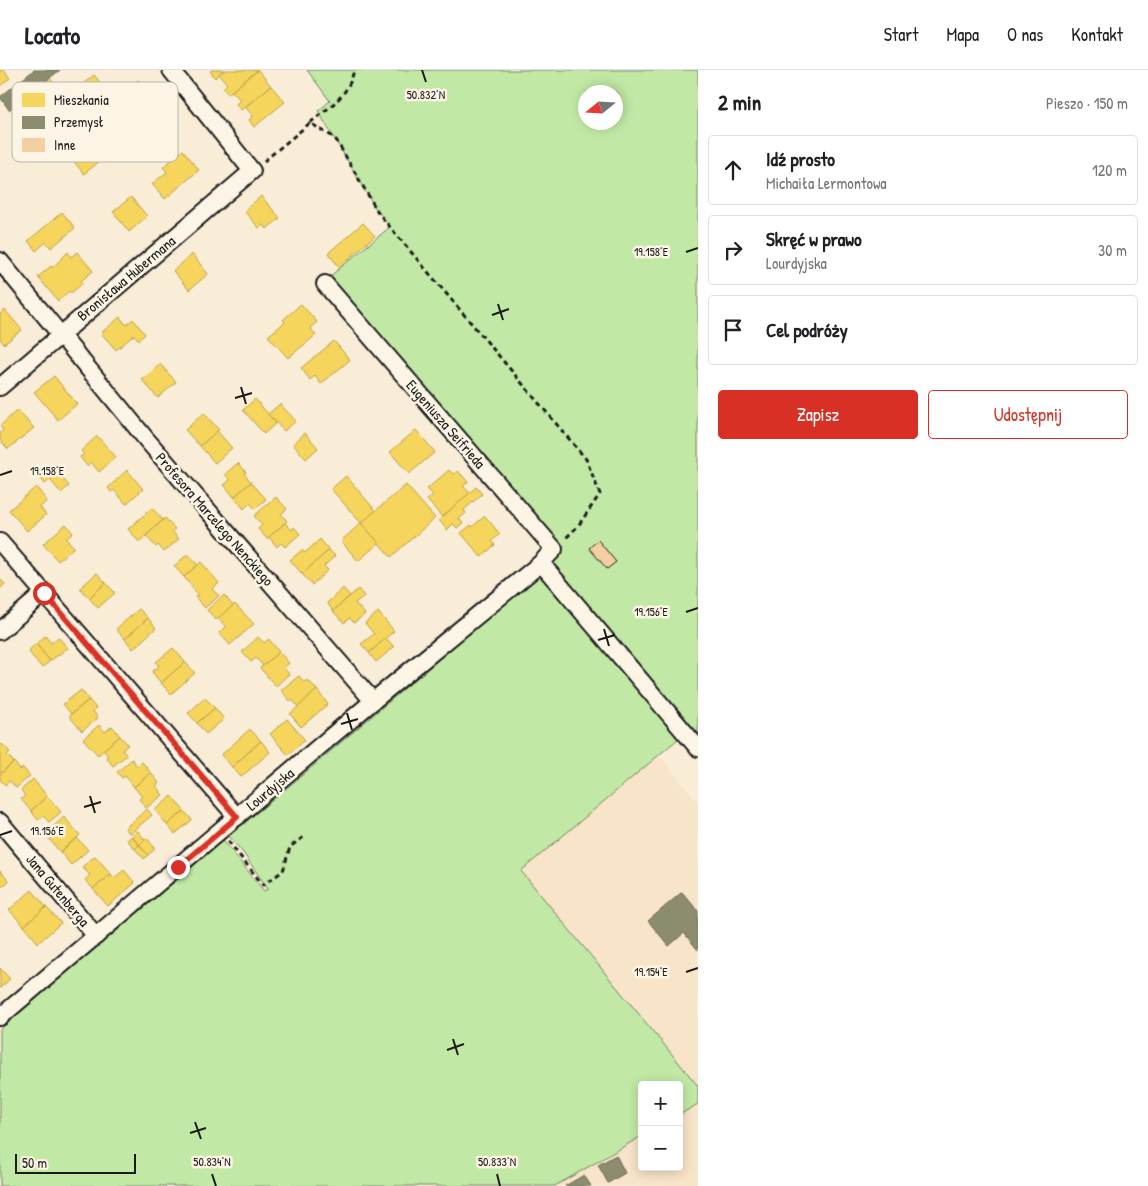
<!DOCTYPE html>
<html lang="pl">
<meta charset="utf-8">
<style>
:root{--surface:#fff;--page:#f2f2f2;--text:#202124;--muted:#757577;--line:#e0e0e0;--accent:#d93025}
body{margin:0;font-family:"Patrick Hand",sans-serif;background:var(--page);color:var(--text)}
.controls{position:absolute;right:15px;bottom:15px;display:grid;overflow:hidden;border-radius:5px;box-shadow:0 2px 12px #0003}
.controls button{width:45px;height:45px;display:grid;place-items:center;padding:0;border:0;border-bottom:1px solid var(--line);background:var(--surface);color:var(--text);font:25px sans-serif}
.compass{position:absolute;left:578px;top:15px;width:45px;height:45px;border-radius:50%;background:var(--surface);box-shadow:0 2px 12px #0003;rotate:252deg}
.scale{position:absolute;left:15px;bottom:12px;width:121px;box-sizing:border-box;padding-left:5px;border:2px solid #1c1c1c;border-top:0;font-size:14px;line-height:18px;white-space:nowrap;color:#1c1c1c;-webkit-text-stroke:4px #fcf5e5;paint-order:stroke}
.stop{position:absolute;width:15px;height:15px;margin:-11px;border:4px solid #d93025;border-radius:50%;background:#fff}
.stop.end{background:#d93025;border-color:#fff;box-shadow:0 1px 5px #0008}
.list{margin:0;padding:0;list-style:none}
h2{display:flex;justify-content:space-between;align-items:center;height:65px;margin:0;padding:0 20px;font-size:21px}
h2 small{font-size:16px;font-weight:400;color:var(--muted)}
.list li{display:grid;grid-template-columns:32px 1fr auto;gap:15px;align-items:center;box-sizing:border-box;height:70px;margin:0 10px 10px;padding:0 10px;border:1px solid var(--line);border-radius:5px}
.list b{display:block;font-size:19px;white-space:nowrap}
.list p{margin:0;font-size:16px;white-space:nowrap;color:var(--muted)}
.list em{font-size:16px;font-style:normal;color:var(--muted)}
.actions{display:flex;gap:10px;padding:15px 20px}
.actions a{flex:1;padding:11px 0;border:1px solid var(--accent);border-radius:5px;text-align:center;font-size:18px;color:var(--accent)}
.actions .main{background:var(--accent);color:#fff}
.icon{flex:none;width:28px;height:28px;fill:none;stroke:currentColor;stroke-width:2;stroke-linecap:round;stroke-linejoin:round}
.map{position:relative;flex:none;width:698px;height:1116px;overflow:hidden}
header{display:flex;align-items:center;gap:30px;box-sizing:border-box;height:70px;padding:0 25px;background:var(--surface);border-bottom:1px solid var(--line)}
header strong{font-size:24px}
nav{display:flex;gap:28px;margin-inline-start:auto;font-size:18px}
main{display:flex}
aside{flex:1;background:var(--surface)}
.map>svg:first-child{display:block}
.built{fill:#f8e4c8}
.green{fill:#c1e9a5;stroke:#6e8260;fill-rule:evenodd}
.homes{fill:#f6d55c;stroke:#b59e49}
.industry{fill:#8c8c6e;stroke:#6a6a55}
.building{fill:#f3cfa3;stroke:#1c1c1c}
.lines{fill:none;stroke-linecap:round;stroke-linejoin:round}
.minor-casing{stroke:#1c1c1c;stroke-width:20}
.path{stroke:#1c1c1c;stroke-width:3;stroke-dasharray:5 4;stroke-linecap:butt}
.minor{stroke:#fcf5e5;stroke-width:16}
.route{stroke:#d93025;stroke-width:6}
.ticks{fill:none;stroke:#1c1c1c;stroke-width:2}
.labels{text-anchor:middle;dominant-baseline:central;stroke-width:5;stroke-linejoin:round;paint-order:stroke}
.street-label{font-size:15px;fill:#1c1c1c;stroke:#fcf5e5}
.key{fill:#fcf5e5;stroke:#b9b4a9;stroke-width:1}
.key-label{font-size:14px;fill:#1c1c1c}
.ticks-label{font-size:12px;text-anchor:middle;fill:#1c1c1c;stroke:#fcf5e5;stroke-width:5;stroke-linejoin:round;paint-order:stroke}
</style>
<header>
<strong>Locato</strong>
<nav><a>Start</a><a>Mapa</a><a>O nas</a><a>Kontakt</a></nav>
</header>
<main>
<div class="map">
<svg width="698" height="1116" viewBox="0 0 698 1116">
<rect width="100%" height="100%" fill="#faedd8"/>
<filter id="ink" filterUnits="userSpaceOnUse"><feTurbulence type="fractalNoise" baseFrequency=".02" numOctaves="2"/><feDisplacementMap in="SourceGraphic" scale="10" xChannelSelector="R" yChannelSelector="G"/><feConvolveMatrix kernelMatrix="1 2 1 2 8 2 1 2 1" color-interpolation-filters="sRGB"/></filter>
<g filter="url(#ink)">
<!-- built -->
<g class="built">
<path d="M659,685L698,732V1016L521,801Z"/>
<path d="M698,1034V1116H555L642,1066V1097H679V1045Z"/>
</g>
<!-- green -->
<path class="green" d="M307,0H698V669L647,630L678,669L521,801L698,1016V1034L679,1045V1015H642V1066L555,1116H0V959L223,770L264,821L268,819L244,784L229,766C340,675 448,580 559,488L563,482L329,207L390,157L376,139L318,41L330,31ZM586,22H616V52H586Z"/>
<!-- homes -->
<g class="homes">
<path d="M0,0H4L10,8L0,16Z"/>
<path d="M212,0H225L215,8L210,1Z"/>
<path d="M225,0H258L228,24L223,18L227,14L219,4Z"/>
<path d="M258,0L271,16L241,40L236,34L240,30L232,21Z"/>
<path d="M94,5L103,16L105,15L107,17L89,32L78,18Z"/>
<path d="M50,8L63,26L40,44L26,26Z"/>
<path d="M138,10L158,34L133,54L113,29Z"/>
<path d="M271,16L285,32L254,57L249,50L253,46L245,37Z"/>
<path d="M86,60L106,86L84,104L63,78Z"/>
<path d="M183,80L199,100L165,129L152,114L167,102L163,97Z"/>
<path d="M261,126L280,148L267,159L263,155L259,158L244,141Z"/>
<path d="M131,127L147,146L129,162L113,142Z"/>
<path d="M62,142L75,158L51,178L46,172L36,181L28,171Z"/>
<path d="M363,153L375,166L339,197L328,183Z"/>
<path d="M68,182L71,187L77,182L93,201L81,211L83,213L71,223L69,221L58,231L38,207L51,196L52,198Z"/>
<path d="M192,184L208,204L189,220L173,201Z"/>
<path d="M301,234L317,252L310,258L316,265L288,288L268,266L285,252L283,250Z"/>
<path d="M5,240L22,260L4,274L0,269V244Z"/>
<path d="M120,247L126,255L133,249L145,264L139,270L134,265L116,280L101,263Z"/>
<path d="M334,271L350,290L321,314L315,306L310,310L301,298Z"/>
<path d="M160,294L176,312L158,328L142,310Z"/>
<path d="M54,306L77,334L58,350L34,322Z"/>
<path d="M255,329L276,353L264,364L243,340Z"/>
<path d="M280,334L296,351L284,361L268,344Z"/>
<path d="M17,340L34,358L8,379L0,370V363L3,360L0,356Z"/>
<path d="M204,343L219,360L200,376L185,360Z"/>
<path d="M416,360L435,382L409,404L390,382Z"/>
<path d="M217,361L232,378L215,393L200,376Z"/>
<path d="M305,363L318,378L306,389L293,374Z"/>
<path d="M97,366L116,387L99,402L91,392L87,396L80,387L84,384L81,381Z"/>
<path d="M238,393L246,402L244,403L251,412L234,427L224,415L230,410L225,404Z"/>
<path d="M52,395L69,416L61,423L50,410L45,414L39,406Z"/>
<path d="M127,400L143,419L126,434L114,420L111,422L108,418Z"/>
<path d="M449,400L453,404L458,401L468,412L463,416L470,423L442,447L427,430L433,425L427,419Z"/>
<path d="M346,406L376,441L361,453L331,419Z"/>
<path d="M251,412L266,429L255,439L250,433L244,439L234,427Z"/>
<path d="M406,415L435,448L391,487L361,453Z"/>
<path d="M36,417L47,431L40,437L46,445L27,461L9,440Z"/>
<path d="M476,417L482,424L464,440L466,443L459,449L463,453L457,458L453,454L447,460L439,450Z"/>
<path d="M276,427L287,439L281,444L287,451L267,469L258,459L262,455L254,446Z"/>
<path d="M152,438L163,450L139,472L128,459Z"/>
<path d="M485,446L500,464L492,471L495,475L481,487L461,463L471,455L472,457Z"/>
<path d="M165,448L175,459L172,461L179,469L164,482L158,475L156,477L146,466Z"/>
<path d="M285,453L292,460L294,457L300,464L285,477L281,473L277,477L269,467Z"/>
<path d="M361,453L379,473L358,491L341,471Z"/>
<path d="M66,454L73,463L66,469L74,477L58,491L43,474Z"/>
<path d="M320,469L329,480L302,504L290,490L302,480L305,483Z"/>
<path d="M329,480L335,486L324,496L328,500L312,515L302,504Z"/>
<path d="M188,484L198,495L184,507L174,496Z"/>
<path d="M201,492L219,513L212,519L219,526L205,538L195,527L198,525L184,507Z"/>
<path d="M97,503L106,513L89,528L80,518Z"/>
<path d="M0,509L5,514L0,519Z"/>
<path d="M106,513L115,523L98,538L89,528Z"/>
<path d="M343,518L350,526L333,541L327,533Z"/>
<path d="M358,519L364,526L355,533L365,544L354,553L350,548L344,553L333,541Z"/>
<path d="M224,525L233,536L216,550L207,540Z"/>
<path d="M235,534L254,554L230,575L219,563L226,557L218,548Z"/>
<path d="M139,539L148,548L125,569L116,559Z"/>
<path d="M378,542L394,561L369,583L361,574L374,564L365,553Z"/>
<path d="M148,548L156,558L133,579L125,569Z"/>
<path d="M45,566L51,573L58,567L68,578L50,591L36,574Z"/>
<path d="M258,567L264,573L269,569L279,582L263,596L256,588L251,592L242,582Z"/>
<path d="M386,568L394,577L376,592L369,583Z"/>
<path d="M36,574L50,591L42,598L28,581Z"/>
<path d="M173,578L185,592L161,613L152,602L159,596L156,592Z"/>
<path d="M279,582L289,593L284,598L289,604L276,616L260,598Z"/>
<path d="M185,592L195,603L171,624L161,613Z"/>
<path d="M299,606L304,612L308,610L317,620L298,637L293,630L291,632L281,620Z"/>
<path d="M81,620L89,630L71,644L63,634Z"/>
<path d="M317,620L328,634L301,657L290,644Z"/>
<path d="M205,628L215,638L197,653L188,643Z"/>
<path d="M89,630L96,638L93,641L98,648L82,661L69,646Z"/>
<path d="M215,638L224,649L206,664L197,653Z"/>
<path d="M287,649L305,670L288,685L270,664Z"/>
<path d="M99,655L105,662L112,656L120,666L98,685L83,669Z"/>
<path d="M250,659L261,671L232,697L221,685Z"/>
<path d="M120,666L128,675L122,680L127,685L113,696L106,687L108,686L103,680Z"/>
<path d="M261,671L270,682L241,707L232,697Z"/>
<path d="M2,674L10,682L7,685L14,692L0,704V676Z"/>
<path d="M132,689L137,696L142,692L151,703L134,717L125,706L122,708L117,702Z"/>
<path d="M14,692L20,700L23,698L30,706L16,718L10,711L5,715L0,710V704Z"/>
<path d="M151,703L159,713L156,716L163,725L146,738L139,729L142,727L134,717Z"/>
<path d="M33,709L47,726L31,741L21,729L25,726L21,720Z"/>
<path d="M47,726L61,742L49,752L43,746L38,750L31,741Z"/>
<path d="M172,726L184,741L167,755L155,740Z"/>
<path d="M147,739L152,745L130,764L125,758Z"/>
<path d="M184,741L192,750L175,764L167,755Z"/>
<path d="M64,747L80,765L60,782L45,764Z"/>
<path d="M138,761L145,770L139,775L132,766Z"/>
<path d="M132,766L139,775L135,779L127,770Z"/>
<path d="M77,768L88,780L71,795L60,782Z"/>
<path d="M147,768L155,779L148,785L139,775Z"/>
<path d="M139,775L148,785L144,789L135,779Z"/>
<path d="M95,786L111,804L93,819L85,810L90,805L82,797Z"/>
<path d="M124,800L135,813L108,836L93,819L111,804L114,808Z"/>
<path d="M0,801L9,811L0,818Z"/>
<path d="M32,820L46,837L24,856L9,840Z"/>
<path d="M46,837L61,853L38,873L24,856Z"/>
<path d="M0,898L10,909L0,918Z"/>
</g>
<!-- industry -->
<g class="industry">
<path d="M34,0H60L9,40L0,27Z"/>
<path d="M682,822L698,841V880L684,863L669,876L648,851Z"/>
<path d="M616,1085L625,1103L608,1113L598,1095Z"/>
<path d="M584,1105L591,1116H565Z"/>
</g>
<!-- building -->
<path class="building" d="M598,470L616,492L607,499L589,478Z"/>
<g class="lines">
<defs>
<g id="minor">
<path d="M0,191L146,369L373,631"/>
<path d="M0,317L252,101L171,0"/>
<path d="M0,472L237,747"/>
<path d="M541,493L698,678"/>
<path d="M0,561L44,523"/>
<path d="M0,752L96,866"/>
<path d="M0,947L373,631L541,493L554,479L325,214"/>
</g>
</defs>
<!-- minor casing -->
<use href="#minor" class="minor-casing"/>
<!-- path -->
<g class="path">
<path d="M310,53C330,36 348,27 354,0"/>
<path d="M264,91L310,53L335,68L379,144L586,389L600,424L578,456L566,468"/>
<path d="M228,771L263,815L283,801L290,777L305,766"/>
</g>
<!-- minor -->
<use href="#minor" class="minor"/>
</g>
</g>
<g class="lines" filter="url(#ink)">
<!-- route -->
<path class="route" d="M44,523L237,747L178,797"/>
</g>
<!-- ticks -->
<path class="ticks" d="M422,0L426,12M686,182L698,178M498,234L503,250M492,245L509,239M241,317L246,334M235,328L252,323M0,405L12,401M686,542L698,538M604,559L609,576M598,570L615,565M347,643L352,660M341,654L358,649M90,726L95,743M84,737L101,732M0,765L12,761M686,902L698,898M453,969L458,985M447,980L464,974M195,1052L201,1069M190,1063L206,1058M212,1104L216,1116M497,1104L500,1116"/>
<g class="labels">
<!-- street labels -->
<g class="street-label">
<text transform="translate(126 208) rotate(-40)">Bronisława Hubermana</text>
<text transform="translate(446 354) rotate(49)">Eugeniusza Seifrieda</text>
<text transform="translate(215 449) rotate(49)">Profesora Marcelego Nenckiego</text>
<text transform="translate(270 719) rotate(-40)">Lourdyjska</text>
<text transform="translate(58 820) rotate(50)">Jana Gutenberga</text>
</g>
</g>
<!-- legend -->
<rect x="12" y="12" width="166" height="80" rx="8" class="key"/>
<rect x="22" y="23" width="23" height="14" fill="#f6d55c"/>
<rect x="22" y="46" width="23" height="13" fill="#8c8c6e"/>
<rect x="22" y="68" width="23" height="14" fill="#f3cfa3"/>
<g class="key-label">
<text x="54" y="35">Mieszkania</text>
<text x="54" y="57">Przemysł</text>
<text x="54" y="80">Inne</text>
</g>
<g class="ticks-label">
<text x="426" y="29">50.832°N</text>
<text x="651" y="186">19.158°E</text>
<text x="47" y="405">19.158°E</text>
<text x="651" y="546">19.156°E</text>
<text x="47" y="765">19.156°E</text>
<text x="651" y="906">19.154°E</text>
<text x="212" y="1096">50.834°N</text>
<text x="497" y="1096">50.833°N</text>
</g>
</svg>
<div class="controls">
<button>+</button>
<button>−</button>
</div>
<svg class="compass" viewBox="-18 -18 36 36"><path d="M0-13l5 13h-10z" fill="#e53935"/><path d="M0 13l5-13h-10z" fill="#757577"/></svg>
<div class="scale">50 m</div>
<div class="stop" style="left:44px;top:523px"></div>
<div class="stop end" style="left:178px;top:797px"></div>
</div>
<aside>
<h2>2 min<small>Pieszo · 150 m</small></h2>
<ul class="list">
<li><svg class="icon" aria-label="ahead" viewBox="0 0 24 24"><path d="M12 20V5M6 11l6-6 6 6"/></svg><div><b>Idź prosto</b><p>Michaiła Lermontowa</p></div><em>120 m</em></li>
<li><svg class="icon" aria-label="right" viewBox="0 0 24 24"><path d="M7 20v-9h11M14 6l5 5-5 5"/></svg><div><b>Skręć w prawo</b><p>Lourdyjska</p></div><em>30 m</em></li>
<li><svg class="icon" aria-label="arrive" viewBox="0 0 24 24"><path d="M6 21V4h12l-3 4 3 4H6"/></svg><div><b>Cel podróży</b></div></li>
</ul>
<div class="actions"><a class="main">Zapisz</a><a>Udostępnij</a></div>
</aside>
</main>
